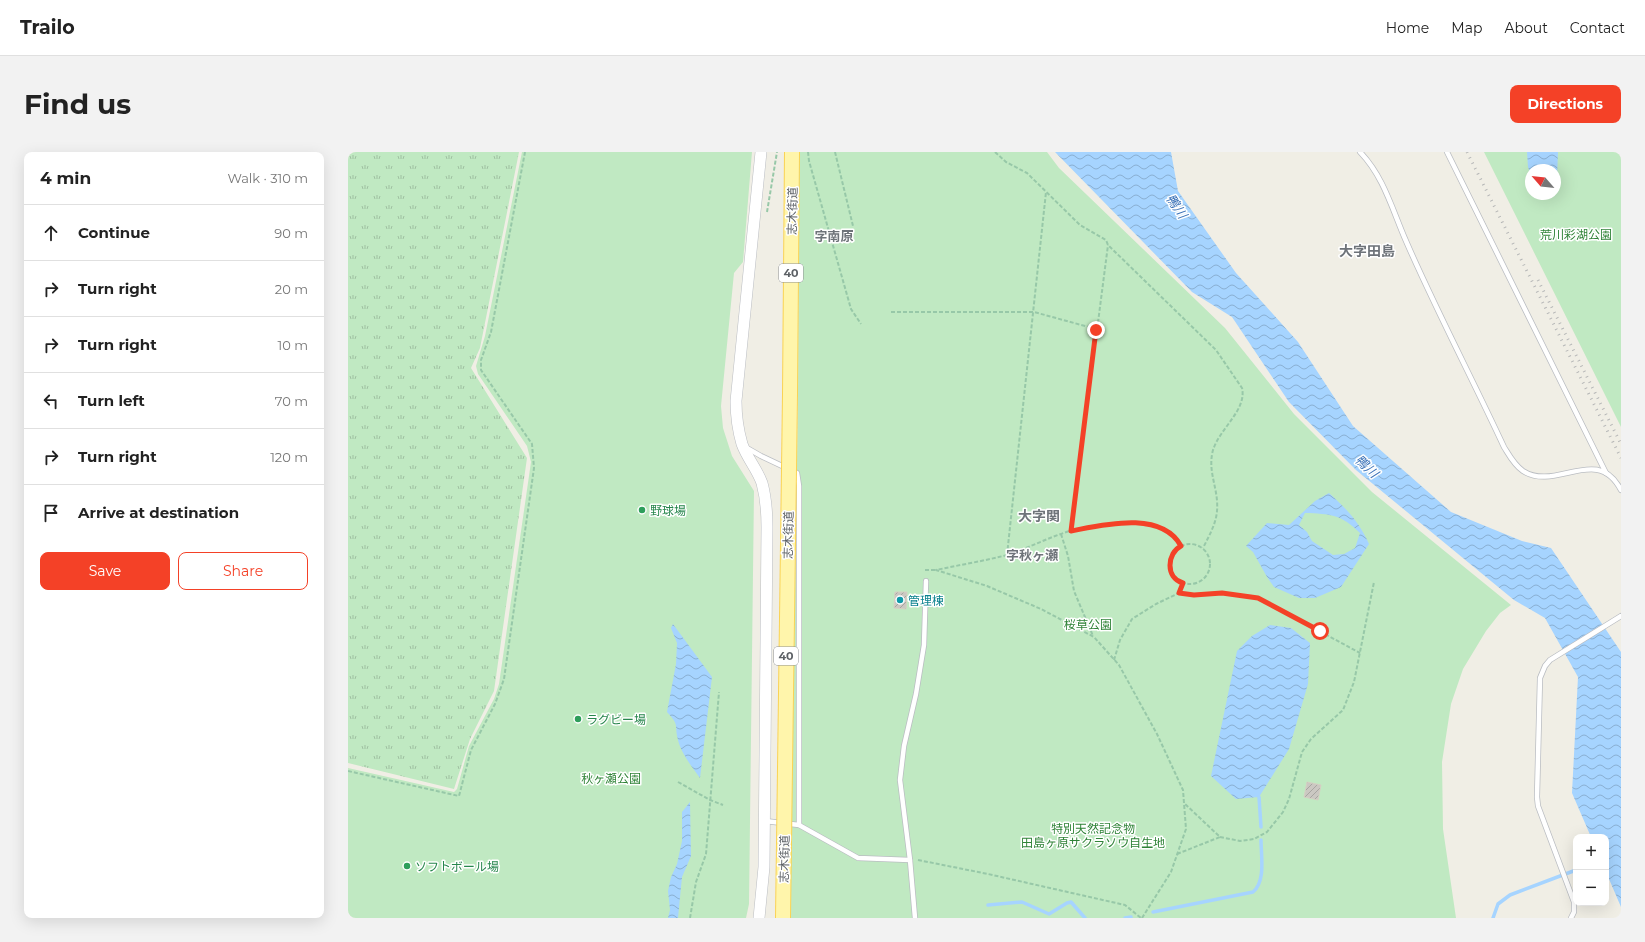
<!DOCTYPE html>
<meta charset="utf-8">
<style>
:root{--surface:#fff;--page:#f2f2f2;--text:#222;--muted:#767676;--line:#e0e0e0;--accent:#f44127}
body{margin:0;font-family:Montserrat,"Noto Sans JP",sans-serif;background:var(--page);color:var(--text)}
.controls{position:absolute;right:12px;bottom:12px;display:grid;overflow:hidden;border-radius:8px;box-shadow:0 4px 16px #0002}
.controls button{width:36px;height:36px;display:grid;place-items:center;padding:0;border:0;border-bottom:1px solid var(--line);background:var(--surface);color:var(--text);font:20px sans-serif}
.compass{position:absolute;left:1177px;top:12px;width:36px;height:36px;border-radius:50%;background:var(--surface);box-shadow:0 4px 16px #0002;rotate:298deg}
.stop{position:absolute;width:12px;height:12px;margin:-9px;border:3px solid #f44127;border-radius:50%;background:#fff}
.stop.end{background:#f44127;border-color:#fff;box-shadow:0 1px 4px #0008}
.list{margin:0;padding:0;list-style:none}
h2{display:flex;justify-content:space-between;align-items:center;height:52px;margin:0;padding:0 16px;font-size:17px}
h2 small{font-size:13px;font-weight:400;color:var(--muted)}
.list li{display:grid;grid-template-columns:26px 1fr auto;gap:12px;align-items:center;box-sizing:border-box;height:56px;padding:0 16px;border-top:1px solid var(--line)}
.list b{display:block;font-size:15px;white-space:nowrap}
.list em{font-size:13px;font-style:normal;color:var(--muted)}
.actions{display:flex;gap:8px;padding:12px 16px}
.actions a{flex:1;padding:9px 0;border:1px solid var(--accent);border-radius:8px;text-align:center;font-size:14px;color:var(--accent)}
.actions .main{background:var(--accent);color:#fff}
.icon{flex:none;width:22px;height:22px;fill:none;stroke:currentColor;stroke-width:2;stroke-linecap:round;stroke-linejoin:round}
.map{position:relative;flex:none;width:1273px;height:766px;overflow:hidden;border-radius:8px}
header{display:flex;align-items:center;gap:24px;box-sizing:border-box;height:56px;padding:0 20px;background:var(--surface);border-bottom:1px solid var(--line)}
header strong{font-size:19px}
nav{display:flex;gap:22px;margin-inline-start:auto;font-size:14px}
.intro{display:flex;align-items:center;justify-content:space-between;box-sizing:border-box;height:96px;padding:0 24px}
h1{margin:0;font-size:28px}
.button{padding:10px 18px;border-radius:8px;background:var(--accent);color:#fff;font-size:14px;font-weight:700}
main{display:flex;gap:24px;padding:0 24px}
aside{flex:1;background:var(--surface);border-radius:8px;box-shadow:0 4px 16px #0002}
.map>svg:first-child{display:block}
.grass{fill:url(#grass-tufts)}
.park{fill:#c0e9c2;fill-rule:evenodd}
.water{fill:url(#water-waves);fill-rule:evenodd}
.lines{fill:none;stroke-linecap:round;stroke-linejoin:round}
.stream{stroke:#a6d4ff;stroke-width:3.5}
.building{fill:url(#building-hatch);stroke:#d5d0c3}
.service-casing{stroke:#babdc2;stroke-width:6}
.tertiary-casing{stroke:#babdc2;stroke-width:12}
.primary-casing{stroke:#fad354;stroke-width:16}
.path{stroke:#97c8a8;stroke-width:2;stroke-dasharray:4 2;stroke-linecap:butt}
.service{stroke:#fff;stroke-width:4.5}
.tertiary{stroke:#fff;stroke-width:11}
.primary{stroke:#fff5ab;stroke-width:14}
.rail{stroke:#b6b7b7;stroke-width:3;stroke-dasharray:1 5;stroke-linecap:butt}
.primary-bridge-casing{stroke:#fad354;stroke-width:16;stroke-linecap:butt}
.primary-bridge{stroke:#fff5ab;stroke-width:14}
.route{stroke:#f44127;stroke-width:5}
.leisure-dot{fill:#2e9e5b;stroke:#fff;stroke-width:1.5}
.culture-dot{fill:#0f9aa8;stroke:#fff;stroke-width:1.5}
.labels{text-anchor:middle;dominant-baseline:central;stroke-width:3;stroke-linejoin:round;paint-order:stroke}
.shield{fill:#fff;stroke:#8e9094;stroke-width:1}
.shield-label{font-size:11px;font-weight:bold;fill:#5d6166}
.street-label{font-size:12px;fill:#5d6166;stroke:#fff}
.park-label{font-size:12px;fill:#2f8337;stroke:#fff}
.leisure-label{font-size:12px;fill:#27864d;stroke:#fff;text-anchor:start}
.culture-label{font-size:12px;fill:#0d838f;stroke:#fff;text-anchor:start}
.water-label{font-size:13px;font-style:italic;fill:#3b72b8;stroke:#fff}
.neighbourhood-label{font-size:13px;font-weight:bold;fill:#6e7379;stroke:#fff}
.quarter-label{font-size:14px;font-weight:bold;fill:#6e7379;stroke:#fff}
</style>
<header>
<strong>Trailo</strong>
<nav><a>Home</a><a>Map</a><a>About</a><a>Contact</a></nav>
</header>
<div class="intro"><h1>Find us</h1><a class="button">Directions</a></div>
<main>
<aside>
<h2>4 min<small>Walk · 310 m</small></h2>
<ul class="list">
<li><svg class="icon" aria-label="ahead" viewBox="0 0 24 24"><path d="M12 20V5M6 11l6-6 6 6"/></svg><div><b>Continue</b></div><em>90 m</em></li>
<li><svg class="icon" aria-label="right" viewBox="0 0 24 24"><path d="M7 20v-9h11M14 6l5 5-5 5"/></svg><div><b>Turn right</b></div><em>20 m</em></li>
<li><svg class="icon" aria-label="right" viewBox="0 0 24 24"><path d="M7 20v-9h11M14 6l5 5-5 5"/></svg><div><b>Turn right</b></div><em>10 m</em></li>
<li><svg class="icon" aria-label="left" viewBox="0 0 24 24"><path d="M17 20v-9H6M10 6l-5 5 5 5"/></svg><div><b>Turn left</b></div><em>70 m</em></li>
<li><svg class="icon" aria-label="right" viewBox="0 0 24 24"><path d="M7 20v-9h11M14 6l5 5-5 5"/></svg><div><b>Turn right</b></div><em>120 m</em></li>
<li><svg class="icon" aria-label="arrive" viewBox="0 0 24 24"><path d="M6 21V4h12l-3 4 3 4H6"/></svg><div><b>Arrive at destination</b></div></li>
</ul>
<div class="actions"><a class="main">Save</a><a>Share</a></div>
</aside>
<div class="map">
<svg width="1273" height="766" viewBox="0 0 1273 766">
<defs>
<pattern id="grass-tufts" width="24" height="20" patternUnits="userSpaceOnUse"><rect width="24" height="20" fill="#c0e9c2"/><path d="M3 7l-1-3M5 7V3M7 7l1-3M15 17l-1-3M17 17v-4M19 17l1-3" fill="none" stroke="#9fc0a1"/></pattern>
<pattern id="water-waves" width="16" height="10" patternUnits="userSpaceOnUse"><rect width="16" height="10" fill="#a6d4ff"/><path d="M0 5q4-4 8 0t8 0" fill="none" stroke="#8aafd2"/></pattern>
<pattern id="building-hatch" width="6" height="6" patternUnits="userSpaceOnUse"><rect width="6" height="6" fill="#cbc8c2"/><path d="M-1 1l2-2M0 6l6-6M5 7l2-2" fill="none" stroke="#a8a6a1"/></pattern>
</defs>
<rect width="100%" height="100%" fill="#f0eee5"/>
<!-- grass -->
<path class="grass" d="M0,0H171L132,196L123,216L179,306L146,539L122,587L106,637L0,611Z"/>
<!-- park -->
<g class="park">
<path d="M174,0H404L395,110L386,121L373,254L375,276L384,304L406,339L401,752L398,766H0V616L106,640L109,637L121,594L146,547L151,532L183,310L179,294L130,222L128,214L137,184Z"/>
<path d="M451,0H699L711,16L877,176L946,262L1024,340L1163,453L1152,461L1138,479L1115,517L1103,552L1094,610L1095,677L1108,766H442L450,244Z"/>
<path d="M1136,0H1273V275ZM1183,18H1207V42H1183Z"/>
</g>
<!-- water -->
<g class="water">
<path d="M707,0H823L830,39L888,121L950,190L1005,274L1103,360L1174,389L1203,396L1273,500V755L1258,720V685H1243L1224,641L1230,525L1197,466L1166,448L1008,318L941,250L884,165L844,140Z"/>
<path d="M1179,0H1210L1209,26L1207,28V18H1183V23L1180,15Z"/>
<path d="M981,341C998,356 1012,371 1021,392L993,435L967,446H951L926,435L919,425L905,400L898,394L919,371L941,373L967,349ZM957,361C982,362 993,362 1012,381L1007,396L996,402L985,403L964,389L959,380L951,373Z"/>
<path d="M325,472L364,525L352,626C344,615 333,601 330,588C326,572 332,574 319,560L328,512L329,491L323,476Z"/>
<path d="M922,473L943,476L962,491L960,532L941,597L911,645L888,647L863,624L889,499L904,484Z"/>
<path d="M342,650L343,704L334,725L330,766H320L322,758L320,739L323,725L329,712L334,689V660Z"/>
</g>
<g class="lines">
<!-- stream -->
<g class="stream">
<path d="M911,645L913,675"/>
<path d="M640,753L674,750L701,762L719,751L723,750L737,766"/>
<path d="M805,760L905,740C918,729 913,704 913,688"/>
<path d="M777,766L783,765"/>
<path d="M1145,766L1150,752L1162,743L1228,718"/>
</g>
</g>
<!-- building -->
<g class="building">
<path d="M547,440H559L558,457L546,456Z"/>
<path d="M959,630L973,633L970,648L956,645Z"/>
</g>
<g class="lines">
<defs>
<g id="service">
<path d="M1012,0C1036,25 1044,57 1058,89C1088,158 1124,226 1156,295C1161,303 1166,313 1175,319C1208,340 1249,292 1273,338"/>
<path d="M1099,0L1258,321"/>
<path d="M399,296L413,304L449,321L451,334V673"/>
<path d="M417,669L451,673L510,706L562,708"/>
<path d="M567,766L562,708L552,628L556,594L568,542L576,493L578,429"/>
<path d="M1223,766L1226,760V750L1190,654L1189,645L1192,526L1197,514L1202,508L1273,464"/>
</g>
<path id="tertiary" d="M411,766L416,715L419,375C419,360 418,346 414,331C409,317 399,306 394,292C390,278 388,263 388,249L413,0"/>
<path id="primary" d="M442,242L444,0"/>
</defs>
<!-- service casing -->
<use href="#service" class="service-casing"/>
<!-- tertiary casing -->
<use href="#tertiary" class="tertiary-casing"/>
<!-- primary casing -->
<use href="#primary" class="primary-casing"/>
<!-- path -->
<g class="path">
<path d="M460,0L461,9L503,157L513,172"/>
<path d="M487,0L505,74"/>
<path d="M647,0L658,10L679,21L732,73L758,88L760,93L868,198L894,236C899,258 872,276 865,298C859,320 871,337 869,359C868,372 861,384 855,396"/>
<path d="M419,60L429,0"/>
<path d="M543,160H686L748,177"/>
<path d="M723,379L760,93"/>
<path d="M713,382L720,404L726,439L745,484"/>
<circle cx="842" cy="412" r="20"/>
<path d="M659,403L698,40"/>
<path d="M577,418H588"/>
<path d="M831,441L846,443L874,441L910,446L1012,501"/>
<path d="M766,508L772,488L784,467L808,452L831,441L835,431"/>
<path d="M0,619L111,644L123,598L147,552L156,527L186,316L184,292L133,218V208L143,180L177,0"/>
<path d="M330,630L362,648L375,653"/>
<path d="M872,685L892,689L906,687L919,680L935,660L941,647L954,600L963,587L995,558L1006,530L1026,430"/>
<path d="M829,702L872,685L836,651"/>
<path d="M570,708L640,722L777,753L793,766"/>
<path d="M342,766L348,730L358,702L371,540"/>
<path d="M794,766L823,720L838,677L835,638L809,582L771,513L746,485L693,457L639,434L588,418C611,413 636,409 659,403C681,396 701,385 722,379C730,377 738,376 746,375C774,370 816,364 833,394"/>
</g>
<!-- service -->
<use href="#service" class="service"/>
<!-- tertiary -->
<use href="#tertiary" class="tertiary"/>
<!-- primary -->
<use href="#primary" class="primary"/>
<!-- rail -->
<g class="rail">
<path d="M1119,0L1273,306"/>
<path d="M1190,128L1273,292"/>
</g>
<defs>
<path id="primary-bridge" d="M435,766L442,242"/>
</defs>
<!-- primary-bridge casing -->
<use href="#primary-bridge" class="primary-bridge-casing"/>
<!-- primary-bridge -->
<use href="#primary-bridge" class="primary-bridge"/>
</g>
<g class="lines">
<!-- route -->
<path class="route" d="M748,178L723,379C755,373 813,358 833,394C819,401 817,426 835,431L831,441L846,443L874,441L910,446L972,479"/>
</g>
<!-- markers -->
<g class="leisure-dot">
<circle cx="294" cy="358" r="4"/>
<circle cx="230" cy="567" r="4"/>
<circle cx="59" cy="714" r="4"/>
</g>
<circle class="culture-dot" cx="552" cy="448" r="4"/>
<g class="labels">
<!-- shield labels -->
<g class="shield">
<rect x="431" y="112" width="24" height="18" rx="3"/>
<rect x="426" y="495" width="24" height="18" rx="3"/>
</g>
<g class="shield-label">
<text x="443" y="121">40</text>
<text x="438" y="504">40</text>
</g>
<!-- street labels -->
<g class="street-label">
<text transform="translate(444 59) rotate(-89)">志木街道</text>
<text transform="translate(440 383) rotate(-89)">志木街道</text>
<text transform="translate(436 707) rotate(-89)">志木街道</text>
</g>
<!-- park labels -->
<g class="park-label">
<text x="1228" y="82">荒川彩湖公園</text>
<text x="740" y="472">桜草公園</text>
<text x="263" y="626">秋ヶ瀬公園</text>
<text x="745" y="676">特別天然記念物<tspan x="745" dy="14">田島ヶ原サクラソウ自生地</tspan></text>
</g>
<!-- leisure labels -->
<g class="leisure-label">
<text x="302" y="358">野球場</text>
<text x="238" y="567">ラグビー場</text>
<text x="67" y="714">ソフトボール場</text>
</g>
<!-- culture labels -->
<g class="culture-label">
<text x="560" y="448">管理棟</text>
</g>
<!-- water labels -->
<g class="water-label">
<text transform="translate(829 54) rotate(56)">鴨川</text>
<text transform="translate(1019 314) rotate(43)">鴨川</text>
</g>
<!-- neighbourhood labels -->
<g class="neighbourhood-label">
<text x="486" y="84">字南原</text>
<text x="684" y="403">字秋ヶ瀬</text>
</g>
<!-- quarter labels -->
<g class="quarter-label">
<text x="1019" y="99">大字田島</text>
<text x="691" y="364">大字関</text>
</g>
</g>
</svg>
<div class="controls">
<button>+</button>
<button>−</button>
</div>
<svg class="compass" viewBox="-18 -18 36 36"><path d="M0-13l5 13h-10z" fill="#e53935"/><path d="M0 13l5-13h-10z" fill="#767676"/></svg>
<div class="stop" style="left:972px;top:479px"></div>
<div class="stop end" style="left:748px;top:178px"></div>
</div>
</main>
